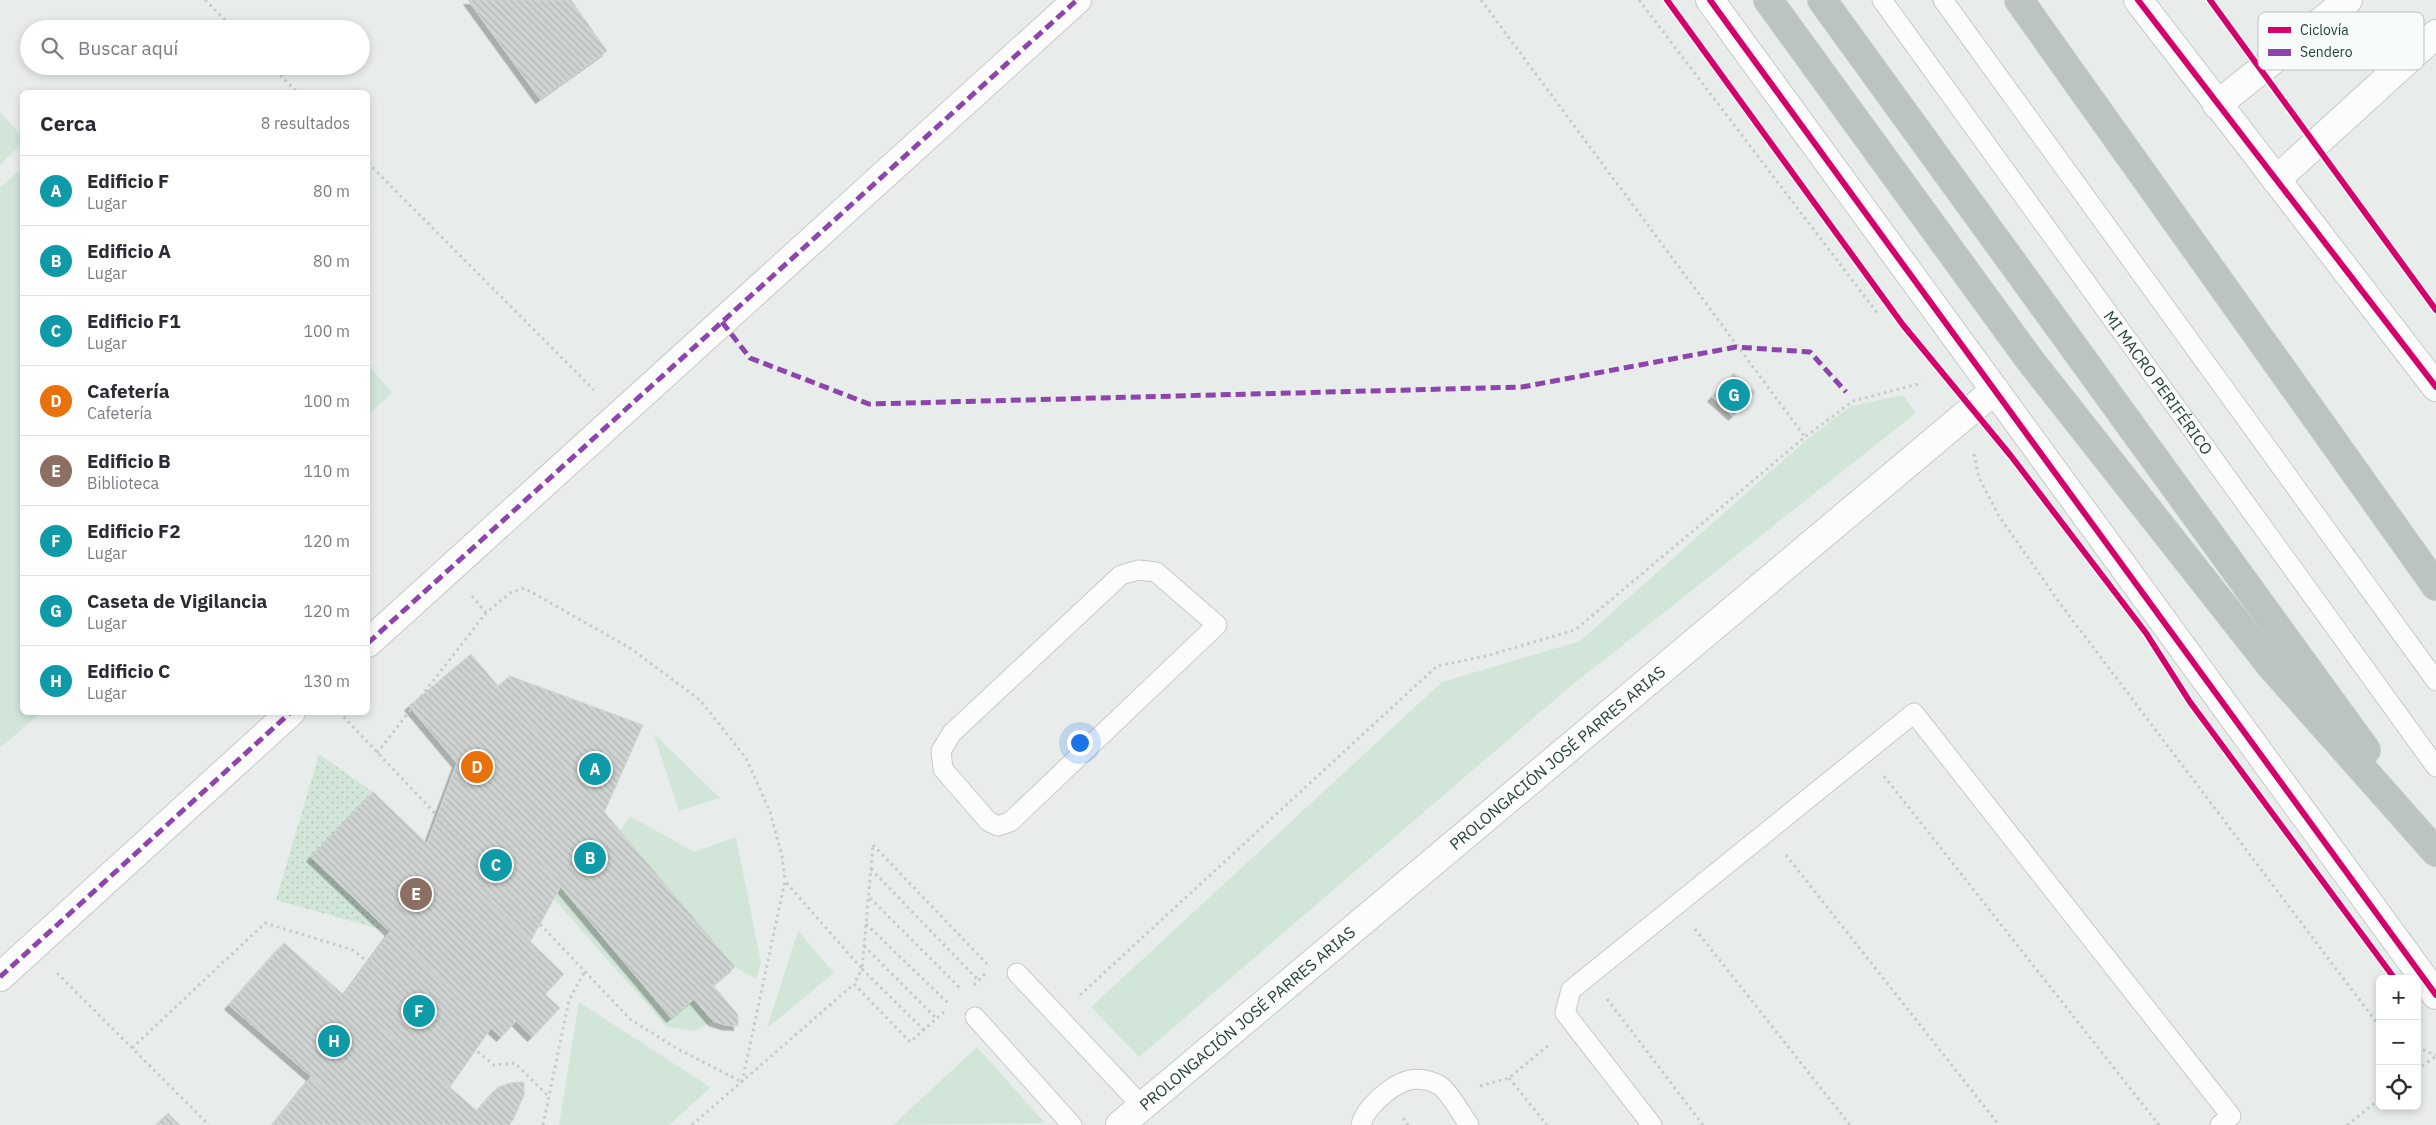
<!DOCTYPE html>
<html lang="es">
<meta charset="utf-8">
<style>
:root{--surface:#fff;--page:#f7f7f7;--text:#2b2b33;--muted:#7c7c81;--line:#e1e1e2;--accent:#7c3aed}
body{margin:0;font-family:"IBM Plex Sans",sans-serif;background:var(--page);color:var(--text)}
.controls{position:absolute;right:15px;bottom:15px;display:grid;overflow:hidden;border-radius:8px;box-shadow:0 2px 8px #0003}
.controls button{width:45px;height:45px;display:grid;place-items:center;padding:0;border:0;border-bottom:1px solid var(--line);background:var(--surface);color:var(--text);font:25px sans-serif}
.you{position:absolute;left:1079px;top:742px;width:18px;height:18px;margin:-12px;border:4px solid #fff;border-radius:50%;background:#1a73e8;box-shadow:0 0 0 8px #1a73e833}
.badge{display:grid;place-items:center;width:32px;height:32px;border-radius:50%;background:var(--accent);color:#fff;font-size:16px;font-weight:700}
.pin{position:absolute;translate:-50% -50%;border:2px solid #fff;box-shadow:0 1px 5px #0006}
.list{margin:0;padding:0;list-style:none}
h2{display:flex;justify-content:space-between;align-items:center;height:65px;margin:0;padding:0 20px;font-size:21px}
h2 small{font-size:16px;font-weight:400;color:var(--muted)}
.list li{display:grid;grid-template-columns:32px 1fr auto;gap:15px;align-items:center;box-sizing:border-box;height:70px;padding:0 20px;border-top:1px solid var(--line)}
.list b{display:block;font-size:19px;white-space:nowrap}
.list p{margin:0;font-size:16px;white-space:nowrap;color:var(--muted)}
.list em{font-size:16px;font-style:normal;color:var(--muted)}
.icon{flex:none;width:28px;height:28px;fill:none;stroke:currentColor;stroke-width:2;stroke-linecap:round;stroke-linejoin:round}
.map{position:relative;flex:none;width:2436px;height:1125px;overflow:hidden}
.search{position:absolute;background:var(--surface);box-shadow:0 2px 8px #0003;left:20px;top:20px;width:350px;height:55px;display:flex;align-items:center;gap:12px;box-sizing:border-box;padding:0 18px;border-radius:28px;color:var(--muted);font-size:19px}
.panel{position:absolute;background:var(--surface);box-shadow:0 2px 8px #0003;left:20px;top:90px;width:350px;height:625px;border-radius:8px}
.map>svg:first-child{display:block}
.green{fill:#d1e6d8}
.garden{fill:url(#garden-dots)}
.building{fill:url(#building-back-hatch);stroke:#d1d6d4;filter:url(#shadow)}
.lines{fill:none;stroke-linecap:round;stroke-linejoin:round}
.service-casing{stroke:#c5cac8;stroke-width:21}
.pedestrian-casing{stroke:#c5cac8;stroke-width:30}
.secondary-casing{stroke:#c3cbc8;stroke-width:30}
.motorway-casing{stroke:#c3ccc9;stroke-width:30}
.path{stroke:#c3ccca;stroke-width:3;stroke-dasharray:2.5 4;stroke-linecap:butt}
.service{stroke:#fcfcfc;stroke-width:19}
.pedestrian{stroke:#fcfcfc;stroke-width:28}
.secondary{stroke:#fcfcfc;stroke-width:28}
.motorway{stroke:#bcc4c2;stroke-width:28}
.quiet{stroke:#8e44ad;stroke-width:5;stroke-dasharray:10 5;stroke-linecap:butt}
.cycleway-casing{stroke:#f7fbf9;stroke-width:9}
.cycleway{stroke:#d6006c;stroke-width:6}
.labels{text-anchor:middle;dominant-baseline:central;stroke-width:4.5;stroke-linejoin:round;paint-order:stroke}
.street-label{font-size:16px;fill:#24423a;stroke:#f7fbf9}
.key{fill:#f7fbf9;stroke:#b8c4c0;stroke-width:1}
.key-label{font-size:14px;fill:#24423a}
</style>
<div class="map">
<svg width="2436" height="1125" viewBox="0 0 2436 1125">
<defs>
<pattern id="garden-dots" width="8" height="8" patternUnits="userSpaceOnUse" patternTransform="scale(1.25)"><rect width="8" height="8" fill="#d1e6d8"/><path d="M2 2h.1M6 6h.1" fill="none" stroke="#b3c6ba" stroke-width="1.8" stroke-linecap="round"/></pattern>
<pattern id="building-back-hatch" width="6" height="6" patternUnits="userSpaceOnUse" patternTransform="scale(1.25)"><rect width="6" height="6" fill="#cfd4d2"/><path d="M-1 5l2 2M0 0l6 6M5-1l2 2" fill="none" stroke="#b2b7b5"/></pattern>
<filter id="shadow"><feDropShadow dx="-4.5" dy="4.5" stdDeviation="0" flood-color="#0004"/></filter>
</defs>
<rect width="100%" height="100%" fill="#e8edeb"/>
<!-- green -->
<g class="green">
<path d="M0,112L22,136V143L0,165Z"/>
<path d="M22,168V712L40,713L0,748V188Z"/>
<path d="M368,365L392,393L368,415Z"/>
<path d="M1903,395L1916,413L1566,690L1139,1057L1091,1007L1442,682L1580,641L1806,440L1851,406Z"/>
<path d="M654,734L720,798L679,811Z"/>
<path d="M630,816L694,852L736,837L761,963L756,979L735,967L620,831Z"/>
<path d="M561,886L694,999L713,1021L694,1031L667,1027L553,898Z"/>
<path d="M798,931L834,973L767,1028Z"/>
<path d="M579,1002L710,1087V1088L669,1125H559Z"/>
<path d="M977,1047L1045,1123L893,1125Z"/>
</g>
<!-- garden -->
<path class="garden" d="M319,754L373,792L390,932L276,900Z"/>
<!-- building -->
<g class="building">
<path d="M468,0H571L607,51L540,99Z"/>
<path d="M1734,373L1755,392L1733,416L1712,397Z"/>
<path d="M471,654L735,967L713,985L738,1015V1026L725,1025L713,1021L694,999L671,1018L409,706Z"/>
<path d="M510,676L643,725L604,813L498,686Z"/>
<path d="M457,763L561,886L530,942L427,844Z"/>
<path d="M373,792L564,974L545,994L560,1008L532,1037L516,1021L501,1037L311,857Z"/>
<path d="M390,932L491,1028L450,1087L344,995Z"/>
<path d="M284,943L477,1111L498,1087L510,1083L524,1082V1095L513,1120L509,1125H367L229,1005Z"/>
<path d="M311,1077L367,1125H273Z"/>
<path d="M168,1113L180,1125H156Z"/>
</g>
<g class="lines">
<defs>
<g id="service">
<path id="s1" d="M1882,0L2436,767"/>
<path d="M1943,0L2436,681"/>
<path d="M1138,570L1156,572L1217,625L1010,822L998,826L988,821L943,769L941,751L952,733L1121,575Z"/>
<path d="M1017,973L1142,1106"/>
<path d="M975,1017L1072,1125"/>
<path d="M1361,1125C1364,1109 1390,1086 1406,1081C1416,1077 1430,1080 1439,1085C1448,1090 1462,1115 1469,1125"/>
<path d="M1652,1125L1565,1013L1571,990L1914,713L2231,1116L2220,1125"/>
</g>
<g id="pedestrian">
<path d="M368,643L1077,0"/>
<path d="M0,977L291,712"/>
</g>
<g id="secondary">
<path d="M1710,0L2436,995"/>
<path d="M2138,0L2436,387"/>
<path d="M2217,105L2348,0"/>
<path d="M2276,180L2436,34"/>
<path id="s2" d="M1120,1125L1995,390"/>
</g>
<g id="motorway">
<path d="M1768,0L2029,359L2271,666L2436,852"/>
<path d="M1822,0L2366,750"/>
<path d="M2019,0L2436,586"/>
</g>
</defs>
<!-- service casing -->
<use href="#service" class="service-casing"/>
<!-- pedestrian casing -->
<use href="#pedestrian" class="pedestrian-casing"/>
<!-- secondary casing -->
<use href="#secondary" class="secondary-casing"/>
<!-- motorway casing -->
<use href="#motorway" class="motorway-casing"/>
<!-- path -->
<g class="path">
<path d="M205,0L234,29"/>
<path d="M1481,0L1805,437"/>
<path d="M1639,0L1878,314"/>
<path d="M271,66L297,92"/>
<path d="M368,163L594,390"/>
<path d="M1974,454L1979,478L1999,516L2059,602L2380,1027"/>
<path d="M472,596L486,613"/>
<path d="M339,712L630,1019L676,1048L742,1082"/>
<path d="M377,753L486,613L510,593L524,588L630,648L700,700L746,758L770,812L782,856L785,881"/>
<path d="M1884,776L2159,1125"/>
<path d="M873,845L987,964"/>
<path d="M1786,855L1999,1125"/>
<path d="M871,869L979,981"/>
<path d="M870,898L961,989"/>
<path d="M866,924L948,1003"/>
<path d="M1695,929L1850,1125"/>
<path d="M864,946L937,1019"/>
<path d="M57,973L209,1125"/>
<path d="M974,985L985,974"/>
<path d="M1080,995L1437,666L1486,656L1575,630L1805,437L1853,401L1922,383"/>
<path d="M1607,999L1703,1125"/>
<path d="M924,1030L862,969L854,984L910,1042L945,1011"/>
<path d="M2417,1047L2436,1055"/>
<path d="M132,1048L265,923L353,950L494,1065L515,1063L549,1097"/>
<path d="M2417,1070L2436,1056"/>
<path d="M1509,1078L1547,1125"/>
<path d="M742,1082L785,881L862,969L873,845"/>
<path d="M1480,1086L1509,1078L1550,1044"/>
<path d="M1403,1118L1408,1125"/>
<path d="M543,1125L569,1000L585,971"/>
<path d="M692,1125L854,984"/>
<path d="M2347,1125L2380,1099"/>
</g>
<!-- service -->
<use href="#service" class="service"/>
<!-- pedestrian -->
<use href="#pedestrian" class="pedestrian"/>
<!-- secondary -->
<use href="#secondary" class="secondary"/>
<!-- motorway -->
<use href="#motorway" class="motorway"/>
<!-- quiet -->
<g class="quiet">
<path d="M722,322L750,358L869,404L1522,387L1736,347L1810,352L1846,392"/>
<path d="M368,643L1077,0"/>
<path d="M0,977L291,712"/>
</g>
<defs>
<g id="cycleway">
<path d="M1667,0L1903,325L2011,456L2146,633L2190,702L2395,979"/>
<path d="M1710,0L2436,995"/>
<path d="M2138,0L2436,387"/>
<path d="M2210,0L2436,310"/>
</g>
</defs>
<!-- cycleway casing -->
<use href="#cycleway" class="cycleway-casing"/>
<!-- cycleway -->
<use href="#cycleway" class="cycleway"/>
</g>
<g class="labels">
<!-- street labels -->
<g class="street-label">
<text stroke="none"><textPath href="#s1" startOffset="472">MI MACRO PERIFÉRICO</textPath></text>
<text stroke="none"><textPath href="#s2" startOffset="571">PROLONGACIÓN JOSÉ PARRES ARIAS</textPath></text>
<text stroke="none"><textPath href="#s2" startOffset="166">PROLONGACIÓN JOSÉ PARRES ARIAS</textPath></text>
</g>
</g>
<!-- legend -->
<rect x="2258" y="12" width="166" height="58" rx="8" class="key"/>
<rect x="2268" y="27" width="23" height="6" fill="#d6006c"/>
<rect x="2268" y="49" width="23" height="7" fill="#8e44ad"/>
<g class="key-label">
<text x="2300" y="35">Ciclovía</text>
<text x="2300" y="57">Sendero</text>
</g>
</svg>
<div class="controls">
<button>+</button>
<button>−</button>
<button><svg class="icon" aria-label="locate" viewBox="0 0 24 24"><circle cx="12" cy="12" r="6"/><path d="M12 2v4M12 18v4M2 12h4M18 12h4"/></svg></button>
</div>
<div class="you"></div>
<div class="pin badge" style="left:595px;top:769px;background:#0f9aa8">A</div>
<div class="pin badge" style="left:590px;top:858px;background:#0f9aa8">B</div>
<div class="pin badge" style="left:496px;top:865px;background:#0f9aa8">C</div>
<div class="pin badge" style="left:477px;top:767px;background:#e8710a">D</div>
<div class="pin badge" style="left:416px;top:894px;background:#8d6e63">E</div>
<div class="pin badge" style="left:419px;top:1011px;background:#0f9aa8">F</div>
<div class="pin badge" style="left:1734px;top:395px;background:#0f9aa8">G</div>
<div class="pin badge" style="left:334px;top:1041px;background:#0f9aa8">H</div>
<div class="search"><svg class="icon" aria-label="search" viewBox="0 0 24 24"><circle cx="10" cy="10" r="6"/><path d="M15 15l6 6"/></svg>Buscar aquí</div>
<section class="panel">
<h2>Cerca<small>8 resultados</small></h2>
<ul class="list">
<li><span class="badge" style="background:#0f9aa8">A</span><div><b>Edificio F</b><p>Lugar</p></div><em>80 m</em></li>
<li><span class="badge" style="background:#0f9aa8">B</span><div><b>Edificio A</b><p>Lugar</p></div><em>80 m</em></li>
<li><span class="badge" style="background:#0f9aa8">C</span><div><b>Edificio F1</b><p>Lugar</p></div><em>100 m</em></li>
<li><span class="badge" style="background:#e8710a">D</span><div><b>Cafetería</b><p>Cafetería</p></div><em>100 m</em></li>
<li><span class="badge" style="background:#8d6e63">E</span><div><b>Edificio B</b><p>Biblioteca</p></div><em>110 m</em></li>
<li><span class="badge" style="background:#0f9aa8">F</span><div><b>Edificio F2</b><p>Lugar</p></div><em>120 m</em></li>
<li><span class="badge" style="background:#0f9aa8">G</span><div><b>Caseta de Vigilancia</b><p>Lugar</p></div><em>120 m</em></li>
<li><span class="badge" style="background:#0f9aa8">H</span><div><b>Edificio C</b><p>Lugar</p></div><em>130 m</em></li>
</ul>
</section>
</div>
